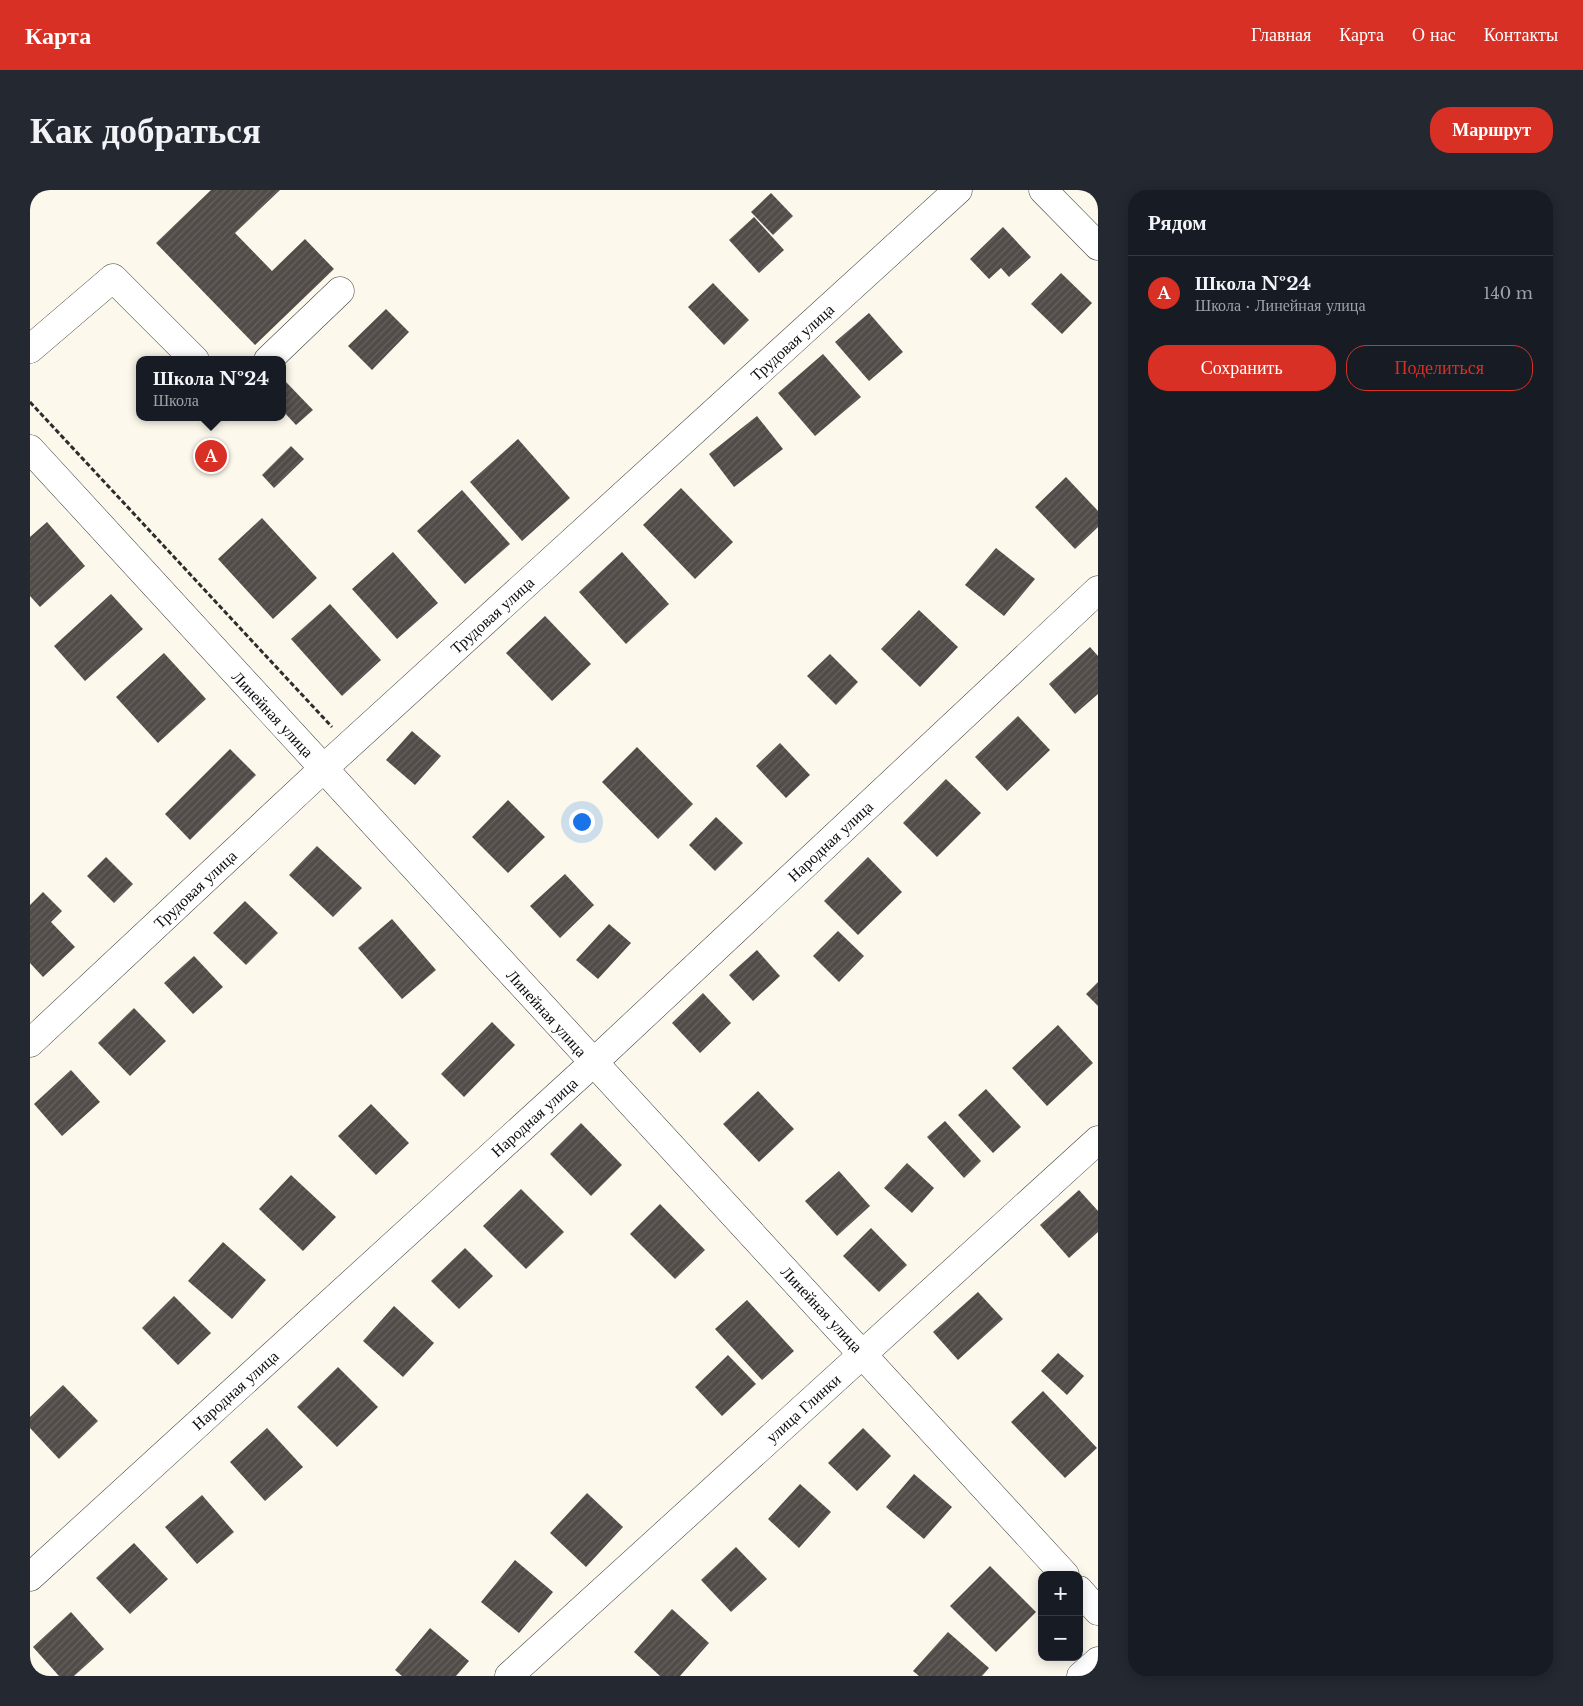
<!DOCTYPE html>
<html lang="ru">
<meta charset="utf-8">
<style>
:root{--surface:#171b24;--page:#242831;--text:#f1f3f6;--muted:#9ea1a6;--line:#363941;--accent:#d93025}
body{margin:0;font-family:"Libre Baskerville",serif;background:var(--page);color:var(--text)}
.controls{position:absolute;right:15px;bottom:15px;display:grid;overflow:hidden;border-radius:10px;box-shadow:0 2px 12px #0003}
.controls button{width:45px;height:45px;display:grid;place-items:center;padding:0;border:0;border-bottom:1px solid var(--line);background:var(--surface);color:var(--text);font:25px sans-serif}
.you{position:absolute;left:551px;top:631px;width:18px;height:18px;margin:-12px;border:4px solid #fff;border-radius:50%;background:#1a73e8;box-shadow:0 0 0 8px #1a73e833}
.badge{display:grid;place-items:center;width:32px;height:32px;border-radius:50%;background:var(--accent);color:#fff;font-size:16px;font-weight:700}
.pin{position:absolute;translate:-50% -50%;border:2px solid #fff;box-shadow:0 1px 5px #0006}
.popup{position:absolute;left:106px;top:166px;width:150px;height:65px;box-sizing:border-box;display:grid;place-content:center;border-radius:10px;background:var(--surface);filter:drop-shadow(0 1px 4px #0005);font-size:16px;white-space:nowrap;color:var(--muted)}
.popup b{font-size:19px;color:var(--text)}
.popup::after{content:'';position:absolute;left:50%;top:100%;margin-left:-10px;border:10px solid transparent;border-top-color:var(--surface)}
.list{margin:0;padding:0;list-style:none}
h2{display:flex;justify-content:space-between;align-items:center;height:65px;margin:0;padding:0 20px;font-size:21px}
h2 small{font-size:16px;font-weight:400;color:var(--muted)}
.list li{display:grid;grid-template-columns:32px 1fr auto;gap:15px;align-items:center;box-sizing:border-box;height:75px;padding:0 20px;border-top:1px solid var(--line)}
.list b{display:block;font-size:19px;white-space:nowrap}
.list p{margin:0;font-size:16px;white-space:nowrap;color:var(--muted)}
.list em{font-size:16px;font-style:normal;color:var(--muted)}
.actions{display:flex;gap:10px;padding:15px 20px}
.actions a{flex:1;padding:11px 0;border:1px solid var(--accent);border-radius:20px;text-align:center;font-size:18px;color:var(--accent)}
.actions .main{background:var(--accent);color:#fff}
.map{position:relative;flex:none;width:1068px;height:1486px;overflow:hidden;border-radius:20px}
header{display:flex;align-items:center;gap:30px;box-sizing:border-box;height:70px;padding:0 25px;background:var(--accent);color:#fff}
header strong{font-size:24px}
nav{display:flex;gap:28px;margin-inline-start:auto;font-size:18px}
.intro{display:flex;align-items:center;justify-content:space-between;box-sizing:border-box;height:120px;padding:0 30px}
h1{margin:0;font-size:35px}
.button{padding:12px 22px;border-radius:20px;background:var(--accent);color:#fff;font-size:18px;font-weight:700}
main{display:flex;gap:30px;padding:0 30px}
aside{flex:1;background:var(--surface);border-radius:20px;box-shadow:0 2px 12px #0003}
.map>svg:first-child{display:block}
.building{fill:url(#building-hatch)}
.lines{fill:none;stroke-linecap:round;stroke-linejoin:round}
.minor-casing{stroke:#3e3e3e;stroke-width:29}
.path{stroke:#2d2d2d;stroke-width:3;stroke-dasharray:5 2.5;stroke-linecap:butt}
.minor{stroke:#fff;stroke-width:28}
.labels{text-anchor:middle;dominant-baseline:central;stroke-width:5;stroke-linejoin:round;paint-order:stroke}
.street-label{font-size:16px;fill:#0b0b0b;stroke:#fff}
</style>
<header>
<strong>Карта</strong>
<nav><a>Главная</a><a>Карта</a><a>О нас</a><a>Контакты</a></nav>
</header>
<div class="intro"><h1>Как добраться</h1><a class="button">Маршрут</a></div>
<main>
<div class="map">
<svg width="1068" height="1486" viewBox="0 0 1068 1486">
<defs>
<pattern id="building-hatch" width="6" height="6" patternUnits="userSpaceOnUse" patternTransform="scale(1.25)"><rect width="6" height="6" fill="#524c49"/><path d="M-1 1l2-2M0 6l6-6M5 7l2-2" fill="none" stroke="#66615f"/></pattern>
</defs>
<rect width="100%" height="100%" fill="#fcf8ec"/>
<!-- building -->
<g class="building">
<path d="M181,0H250L205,43L242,81L275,49L304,79L225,155L126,53Z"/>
<path d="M741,3L763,26L743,45L721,22Z"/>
<path d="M724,27L754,60L729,83L699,50Z"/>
<path d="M973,37L1001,67L979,87L971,78L959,89L940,69Z"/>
<path d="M1031,83L1062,113L1032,144L1001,114Z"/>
<path d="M683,93L719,130L694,155L658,117Z"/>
<path d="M356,119L379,142L342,180L318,156Z"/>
<path d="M839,123L873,162L839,191L805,152Z"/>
<path d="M793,164L831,207L785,246L748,203Z"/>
<path d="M256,192L283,220L266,235L252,220V196Z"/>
<path d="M727,226L753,259L704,297L679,264Z"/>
<path d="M488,249L540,308L492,351L440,292Z"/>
<path d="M261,256L274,269L244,298L232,285Z"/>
<path d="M1036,287L1068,321V337L1045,359L1005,317Z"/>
<path d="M651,298L703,352L665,389L613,335Z"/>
<path d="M432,300L480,354L435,394L387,341Z"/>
<path d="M232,328L287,388L243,429L188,369Z"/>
<path d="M17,332L55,376L10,417L0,406V347Z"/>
<path d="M966,358L1005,389L974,426L935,395Z"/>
<path d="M363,362L408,413L367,449L322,399Z"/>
<path d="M592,362L639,414L596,454L549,402Z"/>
<path d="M81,404L113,439L55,491L24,456Z"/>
<path d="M300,414L351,470L312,506L261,449Z"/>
<path d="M889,420L928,457L890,497L851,459Z"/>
<path d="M515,426L561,474L522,511L476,463Z"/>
<path d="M1060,457L1068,466V504L1045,524L1019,494Z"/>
<path d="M134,463L176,509L128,553L86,507Z"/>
<path d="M800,464L828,492L806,515L777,486Z"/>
<path d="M988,526L1020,560L977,601L945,567Z"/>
<path d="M382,541L411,566L385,595L356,570Z"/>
<path d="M750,553L780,585L756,608L726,576Z"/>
<path d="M607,557L663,614L628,649L572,592Z"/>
<path d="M200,559L226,585L160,650L135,624Z"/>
<path d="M916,589L951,623L907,667L873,633Z"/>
<path d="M478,610L515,647L478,683L442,647Z"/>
<path d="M686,627L713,653L685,681L659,655Z"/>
<path d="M287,656L332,698L303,727L259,685Z"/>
<path d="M76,667L103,694L84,713L57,686Z"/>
<path d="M838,667L872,702L828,745L794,711Z"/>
<path d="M535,684L564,715L530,748L500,716Z"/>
<path d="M13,702L32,721L21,732L45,757L13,787L0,773V715Z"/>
<path d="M215,711L248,743L216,775L183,743Z"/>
<path d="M362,729L406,780L372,809L328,758Z"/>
<path d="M579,734L601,753L568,789L546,770Z"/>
<path d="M808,741L834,766L809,792L783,766Z"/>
<path d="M727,760L750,786L723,811L699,785Z"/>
<path d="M164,766L193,797L163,824L134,793Z"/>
<path d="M1068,792V816L1056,804Z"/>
<path d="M673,803L701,833L670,863L642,833Z"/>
<path d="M104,818L136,851L100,886L68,853Z"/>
<path d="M462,832L485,855L434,907L411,884Z"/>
<path d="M1028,835L1063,873L1017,916L982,878Z"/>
<path d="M41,880L70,912L32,946L4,914Z"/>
<path d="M956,899L991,937L963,963L928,925Z"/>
<path d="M728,901L764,939L729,972L693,934Z"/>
<path d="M341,914L379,953L346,985L308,946Z"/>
<path d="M915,931L951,971L934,988L897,947Z"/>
<path d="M551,933L592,975L561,1006L520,964Z"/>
<path d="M877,973L904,998L882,1023L854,998Z"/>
<path d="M809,981L840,1016L807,1046L775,1011Z"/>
<path d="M261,985L306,1027L273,1061L229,1019Z"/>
<path d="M491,999L534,1042L496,1079L453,1036Z"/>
<path d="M1049,1000L1068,1021V1042L1039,1068L1010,1035Z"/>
<path d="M630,1014L675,1060L645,1089L600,1044Z"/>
<path d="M841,1038L877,1075L849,1102L813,1066Z"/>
<path d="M193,1052L236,1090L202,1129L158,1091Z"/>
<path d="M435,1058L463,1086L429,1119L401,1091Z"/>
<path d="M948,1102L973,1129L928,1170L903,1142Z"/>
<path d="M144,1106L181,1143L148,1175L112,1138Z"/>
<path d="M717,1110L764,1161L732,1190L685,1139Z"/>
<path d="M364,1116L404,1153L373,1187L333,1151Z"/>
<path d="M1028,1163L1054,1186L1037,1205L1011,1181Z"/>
<path d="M698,1165L726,1194L692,1226L665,1197Z"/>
<path d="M308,1177L348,1217L307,1257L267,1217Z"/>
<path d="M33,1195L68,1231L29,1269L0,1238V1227Z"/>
<path d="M1013,1201L1067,1258L1035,1288L981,1232Z"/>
<path d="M237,1238L273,1277L235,1311L200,1272Z"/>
<path d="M833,1238L861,1266L827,1301L798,1273Z"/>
<path d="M884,1284L922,1317L894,1349L856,1317Z"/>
<path d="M770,1294L801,1322L769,1358L738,1329Z"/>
<path d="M557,1303L593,1337L556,1377L520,1343Z"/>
<path d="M172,1305L204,1342L167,1374L135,1337Z"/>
<path d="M104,1353L138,1389L100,1424L66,1388Z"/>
<path d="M706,1357L737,1389L701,1422L671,1390Z"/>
<path d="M485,1370L523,1402L489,1443L451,1412Z"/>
<path d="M960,1376L1006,1422L966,1462L920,1416Z"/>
<path d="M642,1419L679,1453L650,1486H630L604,1462Z"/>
<path d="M41,1422L74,1459L44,1486H29L3,1457Z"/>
<path d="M400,1438L439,1471L426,1486H372L365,1480Z"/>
<path d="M918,1442L959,1478L952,1486H889L883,1481Z"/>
</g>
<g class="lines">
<defs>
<g id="minor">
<path d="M1013,0L1068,56"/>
<path d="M0,159L83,88L165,170"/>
<path d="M238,170L310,101"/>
<path d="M0,259L1035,1385"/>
<path d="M0,853L294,578L928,0"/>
<path d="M0,1387L563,873L1068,400"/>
<path d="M1049,1400L1068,1421"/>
<path d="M479,1486L1068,950"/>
<path d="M1051,1486L1068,1471"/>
</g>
</defs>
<!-- minor casing -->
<use href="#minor" class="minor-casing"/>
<!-- path -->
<path class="path" d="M0,212L302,537"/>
<!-- minor -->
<use href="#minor" class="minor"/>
</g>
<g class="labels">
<!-- street labels -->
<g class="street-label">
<text transform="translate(762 152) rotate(-42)">Трудовая улица</text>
<text transform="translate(462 425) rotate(-42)">Трудовая улица</text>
<text transform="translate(243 524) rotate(47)">Линейная улица</text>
<text transform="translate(800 651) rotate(-43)">Народная улица</text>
<text transform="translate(165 699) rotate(-43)">Трудовая улица</text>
<text transform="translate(517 823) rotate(48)">Линейная улица</text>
<text transform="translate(504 927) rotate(-42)">Народная улица</text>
<text transform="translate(792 1119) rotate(47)">Линейная улица</text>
<text transform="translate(205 1200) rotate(-42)">Народная улица</text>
<text transform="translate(773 1218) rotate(-42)">улица Глинки</text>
</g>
</g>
</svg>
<div class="controls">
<button>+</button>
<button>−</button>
</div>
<div class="you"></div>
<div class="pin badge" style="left:181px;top:266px">A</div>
<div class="popup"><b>Школа №24</b>Школа</div>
</div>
<aside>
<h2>Рядом<small></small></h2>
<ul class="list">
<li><span class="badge">A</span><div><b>Школа №24</b><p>Школа · Линейная улица</p></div><em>140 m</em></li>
</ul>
<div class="actions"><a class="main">Сохранить</a><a>Поделиться</a></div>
</aside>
</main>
